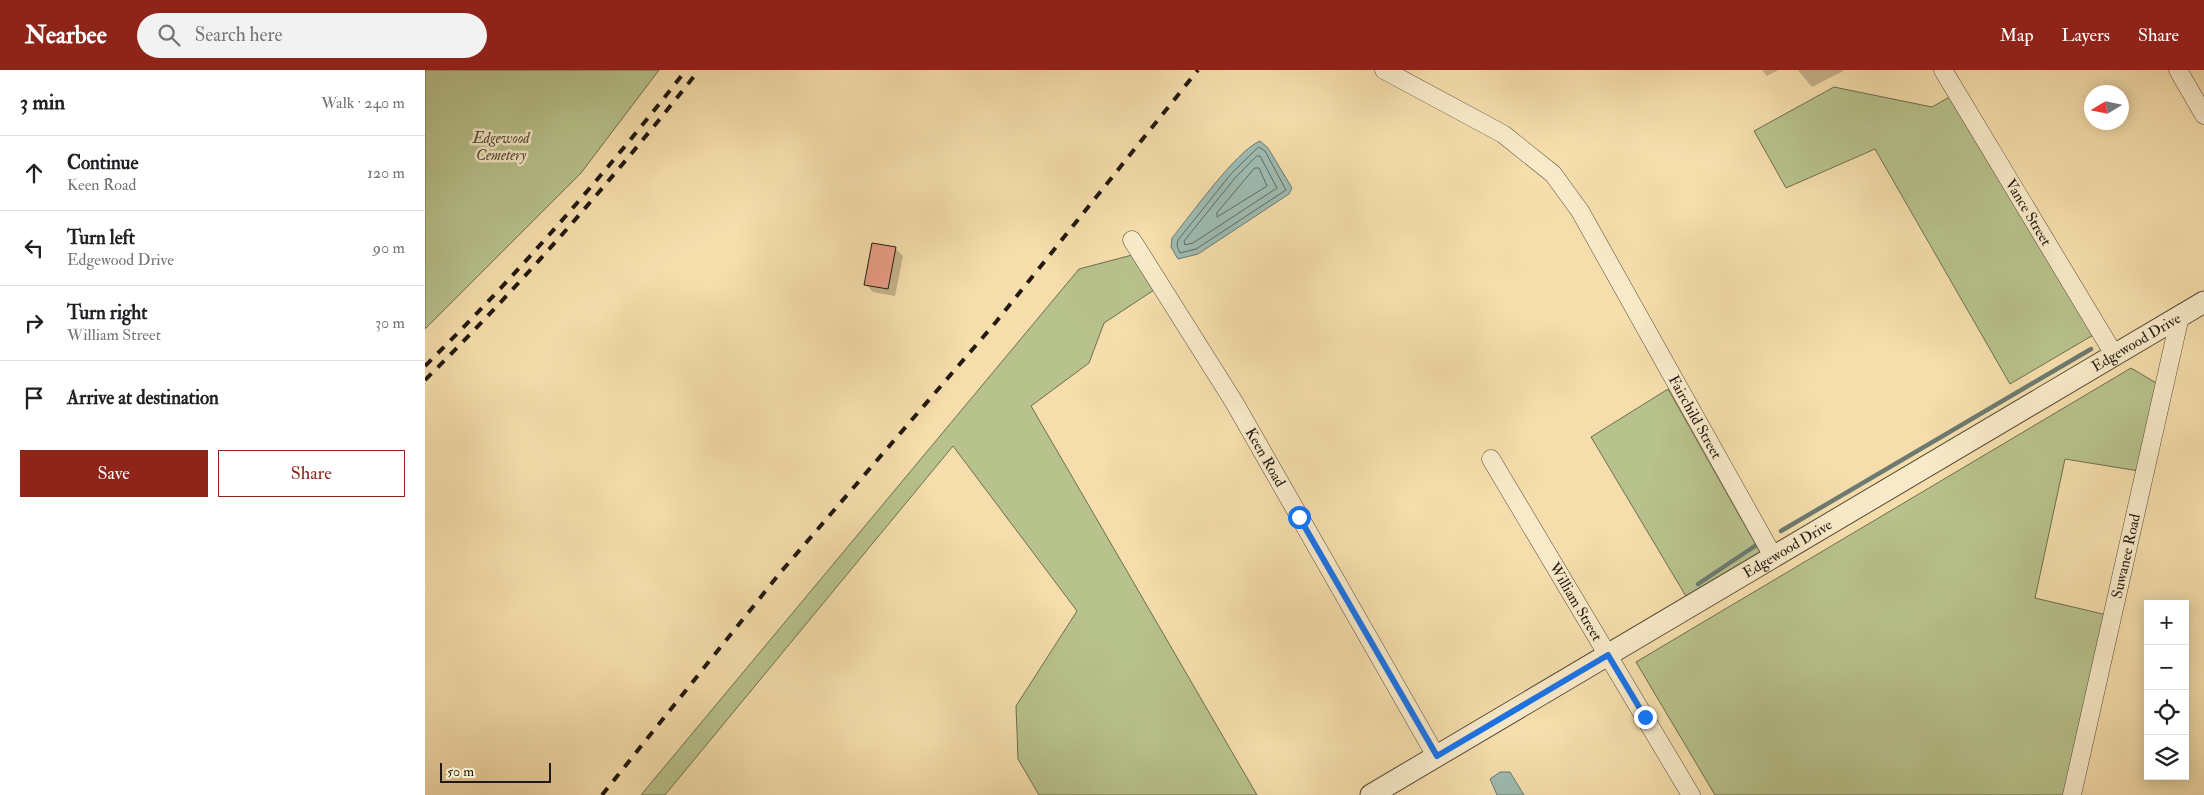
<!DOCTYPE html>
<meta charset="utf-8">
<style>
:root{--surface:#fff;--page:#f2f2f2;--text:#202124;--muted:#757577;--line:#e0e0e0;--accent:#8f2418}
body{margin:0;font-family:"IM FELL Double Pica",serif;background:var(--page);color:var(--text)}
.controls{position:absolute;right:15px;bottom:15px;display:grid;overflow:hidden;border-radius:0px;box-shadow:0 2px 12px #0003}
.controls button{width:45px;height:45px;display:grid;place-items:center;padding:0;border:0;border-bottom:1px solid var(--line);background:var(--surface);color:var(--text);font:25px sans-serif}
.compass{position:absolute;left:1659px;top:15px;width:45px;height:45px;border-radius:50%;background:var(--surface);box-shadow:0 2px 12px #0003;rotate:260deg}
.scale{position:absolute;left:15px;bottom:12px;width:111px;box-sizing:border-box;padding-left:5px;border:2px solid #221910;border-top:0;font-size:14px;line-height:18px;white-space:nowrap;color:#221910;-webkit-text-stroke:4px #f8eac9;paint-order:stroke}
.stop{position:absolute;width:15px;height:15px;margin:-11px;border:4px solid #1a73e8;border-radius:50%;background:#fff}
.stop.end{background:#1a73e8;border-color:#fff;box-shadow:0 1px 5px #0008}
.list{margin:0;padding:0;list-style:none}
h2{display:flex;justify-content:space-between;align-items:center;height:65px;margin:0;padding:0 20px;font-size:21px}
h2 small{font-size:16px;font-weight:400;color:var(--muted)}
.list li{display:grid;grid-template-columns:32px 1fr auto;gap:15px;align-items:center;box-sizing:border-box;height:75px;padding:0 20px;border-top:1px solid var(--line)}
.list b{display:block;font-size:19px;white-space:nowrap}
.list p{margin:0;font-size:16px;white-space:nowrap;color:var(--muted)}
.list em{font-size:16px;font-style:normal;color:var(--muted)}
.actions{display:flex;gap:10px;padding:15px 20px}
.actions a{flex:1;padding:11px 0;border:1px solid var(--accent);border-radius:0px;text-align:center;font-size:18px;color:var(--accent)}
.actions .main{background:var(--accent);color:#fff}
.icon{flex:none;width:28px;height:28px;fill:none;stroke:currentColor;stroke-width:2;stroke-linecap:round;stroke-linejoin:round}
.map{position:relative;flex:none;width:1779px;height:725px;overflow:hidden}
header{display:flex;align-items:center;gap:30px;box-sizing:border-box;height:70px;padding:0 25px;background:var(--accent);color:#fff}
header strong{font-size:24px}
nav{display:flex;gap:28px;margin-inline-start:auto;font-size:18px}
.search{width:350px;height:45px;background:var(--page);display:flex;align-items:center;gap:12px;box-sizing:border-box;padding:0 18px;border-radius:28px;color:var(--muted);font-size:19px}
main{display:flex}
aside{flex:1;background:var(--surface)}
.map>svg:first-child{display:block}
.green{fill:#b8c28c;stroke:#6d6e4e}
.water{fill:#9ebbb2;stroke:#6c7a71}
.shadow{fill:#0003}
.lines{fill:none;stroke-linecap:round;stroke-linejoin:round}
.shore{stroke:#606a61;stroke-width:1}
.stream{stroke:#6c7a71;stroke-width:4.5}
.building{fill:#e99d85;stroke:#221910}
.minor-casing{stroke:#574a37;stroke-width:19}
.tertiary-casing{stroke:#574a37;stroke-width:23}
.minor{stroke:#f8eac9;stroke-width:18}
.tertiary{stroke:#f8eac9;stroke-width:21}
.rail{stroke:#221910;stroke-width:4;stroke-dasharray:9 9;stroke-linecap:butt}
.route{stroke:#1a73e8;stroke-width:6}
.labels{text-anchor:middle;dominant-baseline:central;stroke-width:5;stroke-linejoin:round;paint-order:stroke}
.park-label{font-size:15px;font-style:italic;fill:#4f4c35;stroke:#f8eac9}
.street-label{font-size:15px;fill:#221910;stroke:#f8eac9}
</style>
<header>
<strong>Nearbee</strong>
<div class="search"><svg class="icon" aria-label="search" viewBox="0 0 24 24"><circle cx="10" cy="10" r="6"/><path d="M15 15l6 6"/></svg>Search here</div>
<nav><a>Map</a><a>Layers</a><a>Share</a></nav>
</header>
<main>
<aside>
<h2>3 min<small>Walk · 240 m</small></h2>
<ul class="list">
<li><svg class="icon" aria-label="ahead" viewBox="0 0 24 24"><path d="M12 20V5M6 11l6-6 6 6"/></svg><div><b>Continue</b><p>Keen Road</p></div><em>120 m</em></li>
<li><svg class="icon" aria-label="left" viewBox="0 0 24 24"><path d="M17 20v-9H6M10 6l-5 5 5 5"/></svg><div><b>Turn left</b><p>Edgewood Drive</p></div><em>90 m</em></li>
<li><svg class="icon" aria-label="right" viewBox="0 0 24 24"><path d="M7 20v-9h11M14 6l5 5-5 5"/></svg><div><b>Turn right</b><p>William Street</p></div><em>30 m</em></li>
<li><svg class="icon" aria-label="arrive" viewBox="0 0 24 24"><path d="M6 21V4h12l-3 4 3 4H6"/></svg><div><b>Arrive at destination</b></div></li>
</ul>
<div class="actions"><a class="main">Save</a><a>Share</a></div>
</aside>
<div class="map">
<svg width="1779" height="725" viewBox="0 0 1779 725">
<rect width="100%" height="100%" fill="#f5deac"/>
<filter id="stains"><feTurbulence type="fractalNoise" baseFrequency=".004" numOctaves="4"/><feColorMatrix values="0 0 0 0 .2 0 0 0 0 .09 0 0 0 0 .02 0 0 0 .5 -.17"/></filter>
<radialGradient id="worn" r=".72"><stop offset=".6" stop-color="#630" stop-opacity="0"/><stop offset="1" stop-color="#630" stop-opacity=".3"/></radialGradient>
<!-- green -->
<g class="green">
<path d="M0,0H234L156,103L0,259Z"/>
<path d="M1409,17L1507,37L1528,25L1670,264L1585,314L1450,79L1361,118L1329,61Z"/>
<path d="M707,185L729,220L679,253L664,293L606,336L832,725H614L593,689L591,636L652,541L528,376L240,725H216L654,199Z"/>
<path d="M1706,298L1733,314L1714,401L1640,389L1610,528L1682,545L1641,725H1290L1211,592Z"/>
<path d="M1243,319L1336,484L1262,528L1166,367Z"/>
</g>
<!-- water -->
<g class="water">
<path d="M835,71L843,78L867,118L864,124L773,184L753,189L746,177L747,168C765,146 811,81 835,71Z"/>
<path d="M1075,702H1085L1099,725H1072L1065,709Z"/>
</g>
<!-- shadow -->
<g class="shadow">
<path d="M1337,0H1353L1342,6Z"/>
<path d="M1373,0H1420L1387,17Z"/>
<path d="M470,178L478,186L470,226L448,222L441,214Z"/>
</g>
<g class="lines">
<!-- shore -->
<g class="shore">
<path d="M834,77L840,81L861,120L771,179L755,183L752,176L753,170L806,104Z"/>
<path d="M832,86H835L852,118L768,173L760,175L759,171L810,108Z"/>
<path d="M830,98H834L842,116L792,147V143Z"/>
</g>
<!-- stream -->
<g class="stream">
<path d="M1356,461L1666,279"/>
<path d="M1273,514L1333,474"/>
</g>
</g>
<!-- building -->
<path class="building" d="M447,173L471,177L463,219L439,215Z"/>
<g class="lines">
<defs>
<g id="minor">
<path id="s1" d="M959,0L1078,64L1128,104L1155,141L1348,486"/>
<path id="s2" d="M1518,0L1690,286"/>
<path d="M1753,0L1779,45"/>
<path id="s3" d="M707,170L809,332L1011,686"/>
<path id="s4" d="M1066,389L1266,725"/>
<path id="s5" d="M1647,725L1755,246"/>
</g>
<g id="tertiary">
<path id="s6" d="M946,725L1779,232"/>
</g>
</defs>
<!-- minor casing -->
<use href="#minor" class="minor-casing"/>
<!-- tertiary casing -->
<use href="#tertiary" class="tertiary-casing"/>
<!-- minor -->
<use href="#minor" class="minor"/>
<!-- tertiary -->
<use href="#tertiary" class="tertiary"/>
<!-- rail -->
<g class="rail">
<path d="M0,296C94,203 180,104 261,0"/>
<path d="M0,310C98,213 188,109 274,0"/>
<path d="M177,725L355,503L571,252L773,0"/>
</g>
</g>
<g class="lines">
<!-- route -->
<path class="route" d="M874,447L1012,686L1183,585L1220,647"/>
</g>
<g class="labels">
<!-- park labels -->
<g class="park-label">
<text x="76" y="68">Edgewood<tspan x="76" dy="17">Cemetery</tspan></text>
</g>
<!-- street labels -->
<g class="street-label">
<text stroke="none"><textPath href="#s2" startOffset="166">Vance Street</textPath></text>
<text stroke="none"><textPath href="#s6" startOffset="889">Edgewood Drive</textPath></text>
<text stroke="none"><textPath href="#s1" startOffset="481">Fairchild Street</textPath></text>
<text stroke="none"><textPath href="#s3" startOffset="255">Keen Road</textPath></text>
<text stroke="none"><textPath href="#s6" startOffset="484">Edgewood Drive</textPath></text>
<text stroke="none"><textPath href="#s5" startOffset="245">Suwanee Road</textPath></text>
<text stroke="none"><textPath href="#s4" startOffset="166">William Street</textPath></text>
</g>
</g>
<rect width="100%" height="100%" filter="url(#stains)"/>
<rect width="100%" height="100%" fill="url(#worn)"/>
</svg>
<div class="controls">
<button>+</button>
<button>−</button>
<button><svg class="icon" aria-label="locate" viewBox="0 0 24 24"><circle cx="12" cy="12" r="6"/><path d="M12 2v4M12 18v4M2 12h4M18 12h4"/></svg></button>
<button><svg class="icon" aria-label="layers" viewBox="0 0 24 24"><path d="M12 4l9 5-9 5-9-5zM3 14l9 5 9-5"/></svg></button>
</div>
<svg class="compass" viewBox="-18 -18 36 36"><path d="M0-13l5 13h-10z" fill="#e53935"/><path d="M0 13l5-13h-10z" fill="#757577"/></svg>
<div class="scale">50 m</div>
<div class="stop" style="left:874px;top:447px"></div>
<div class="stop end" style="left:1220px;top:647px"></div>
</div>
</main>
